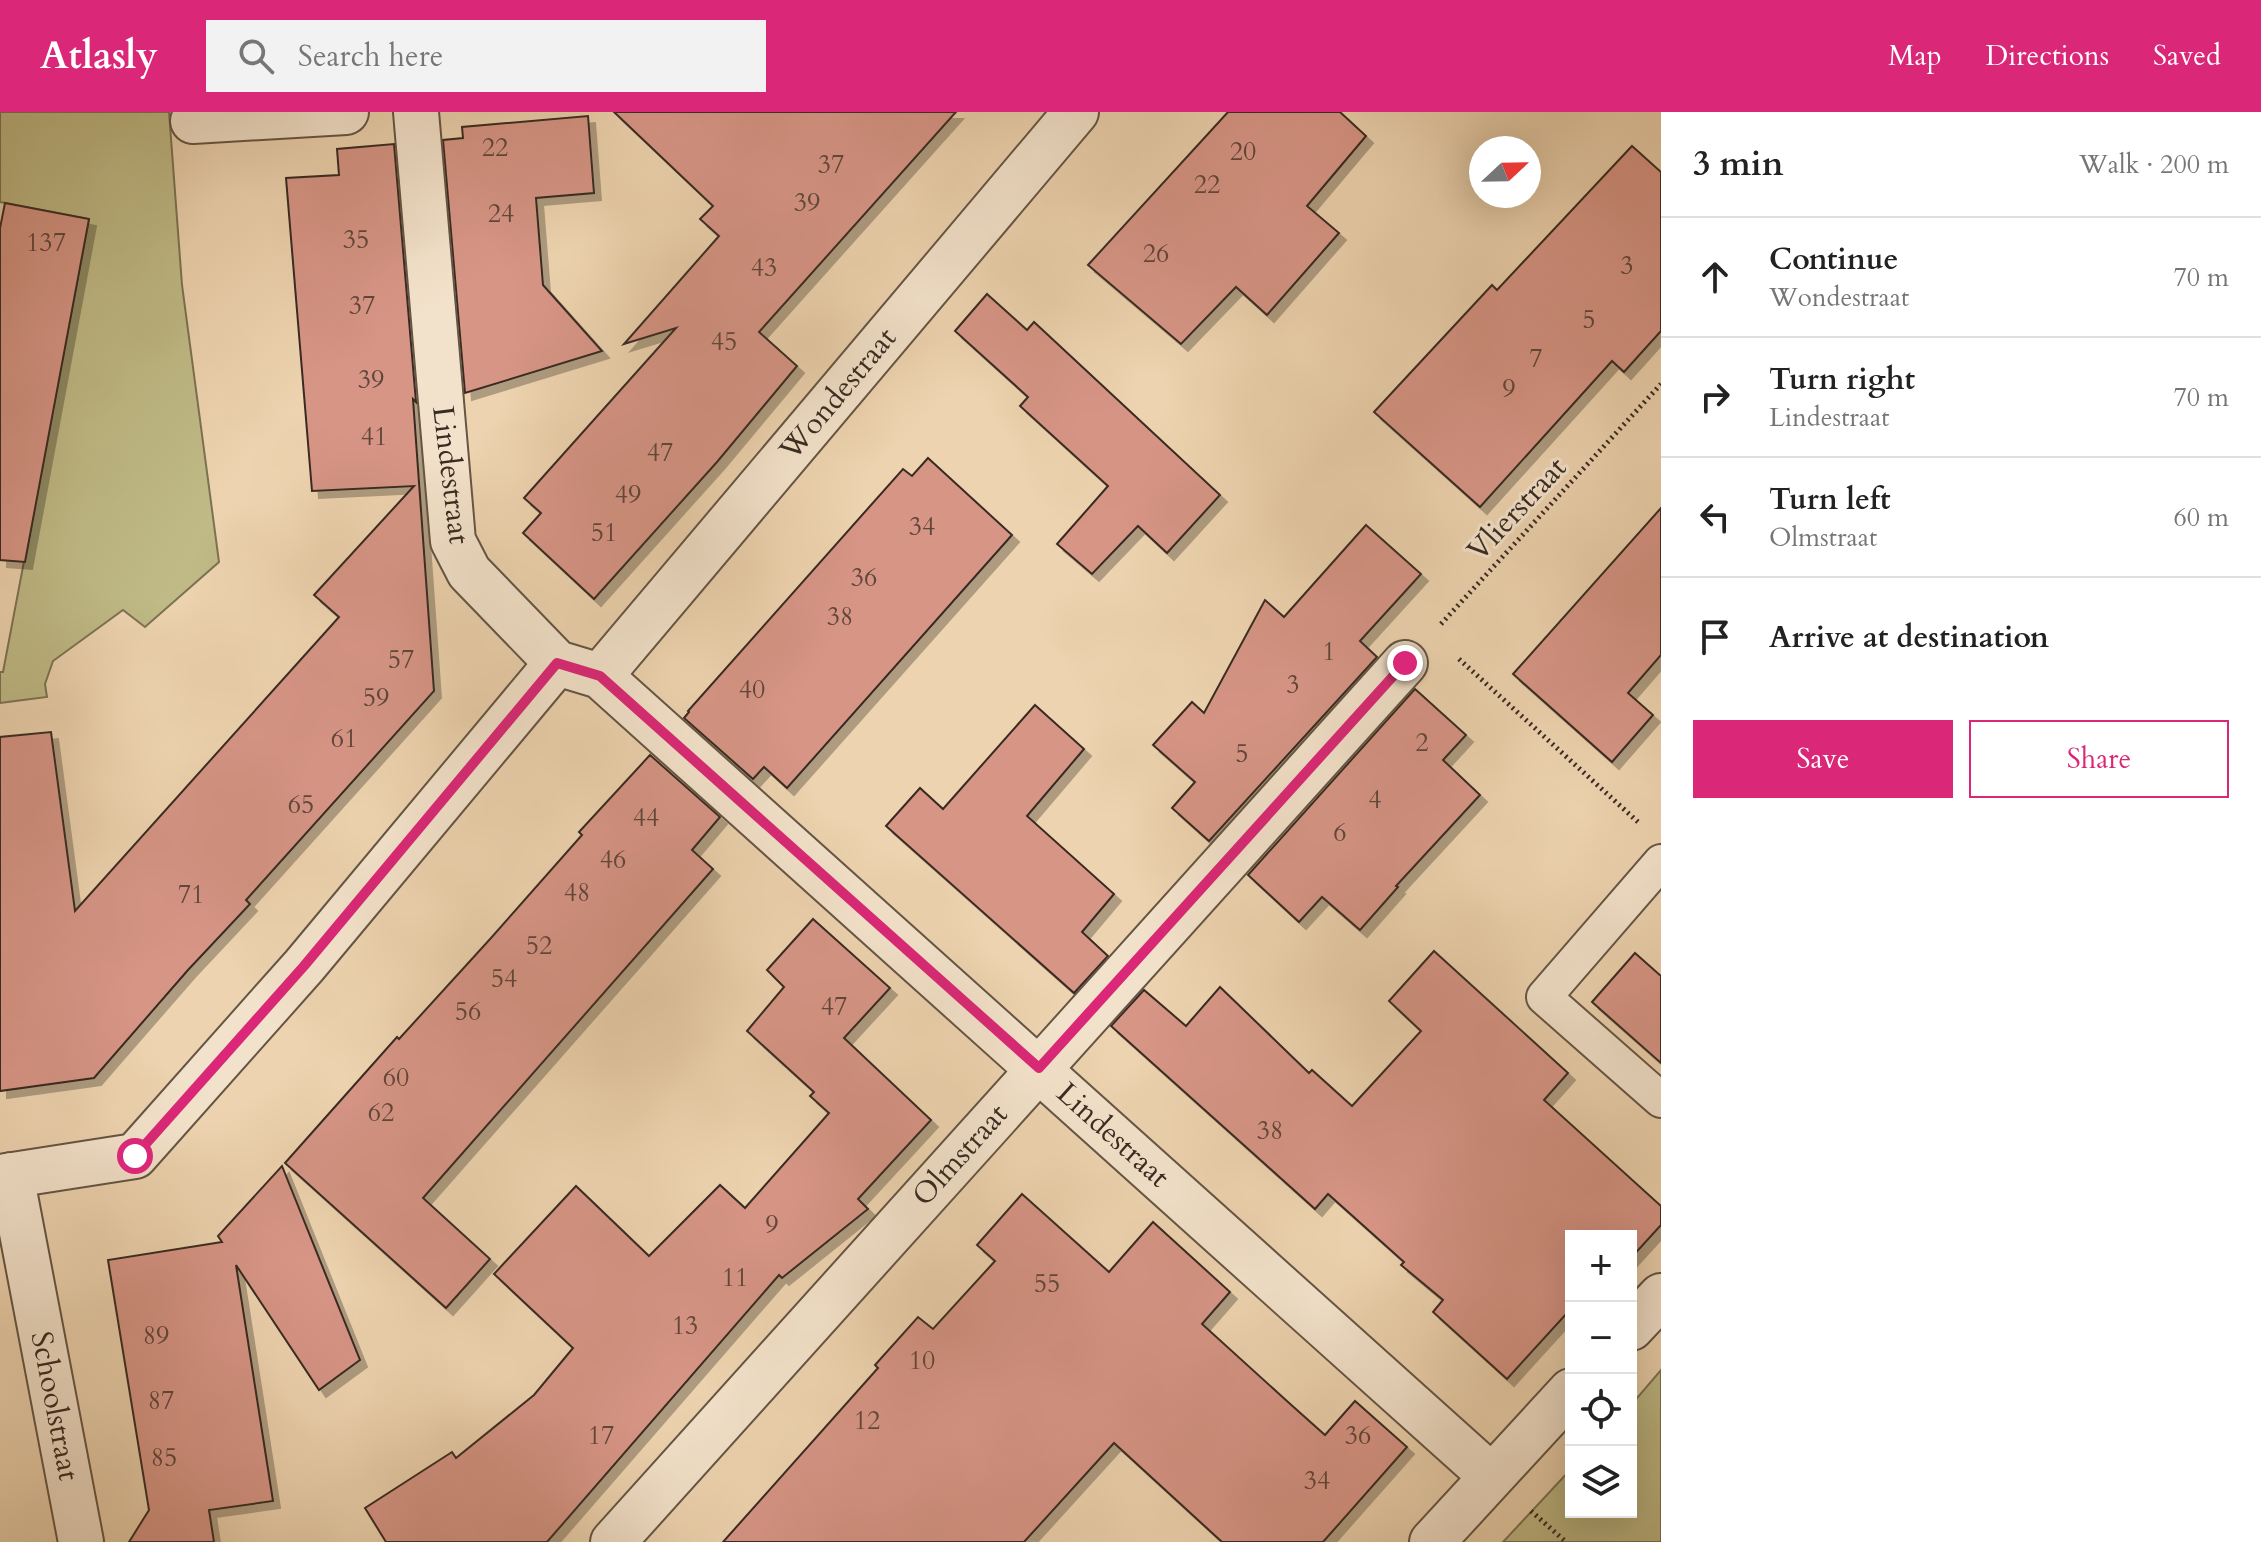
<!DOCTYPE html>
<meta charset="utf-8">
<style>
:root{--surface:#fff;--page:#f2f2f2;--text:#222;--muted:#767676;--line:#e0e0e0;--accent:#db2777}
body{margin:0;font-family:Cardo,serif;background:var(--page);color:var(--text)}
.controls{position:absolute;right:24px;bottom:24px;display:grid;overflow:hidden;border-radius:0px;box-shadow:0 8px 32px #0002}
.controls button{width:72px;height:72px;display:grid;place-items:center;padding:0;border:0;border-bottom:2px solid var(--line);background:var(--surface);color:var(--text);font:40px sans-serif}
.compass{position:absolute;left:1469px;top:24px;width:72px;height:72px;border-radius:50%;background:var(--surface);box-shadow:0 8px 32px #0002;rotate:68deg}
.stop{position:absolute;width:24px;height:24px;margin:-18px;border:6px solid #db2777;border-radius:50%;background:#fff}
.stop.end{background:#db2777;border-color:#fff;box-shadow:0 2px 8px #0008}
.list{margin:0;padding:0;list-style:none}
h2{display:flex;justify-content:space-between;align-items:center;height:104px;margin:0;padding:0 32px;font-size:34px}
h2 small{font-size:26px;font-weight:400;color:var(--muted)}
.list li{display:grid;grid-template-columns:52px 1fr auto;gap:24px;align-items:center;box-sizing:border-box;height:120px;padding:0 32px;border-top:2px solid var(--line)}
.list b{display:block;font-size:30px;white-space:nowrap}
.list p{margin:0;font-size:26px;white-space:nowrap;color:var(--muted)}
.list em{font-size:26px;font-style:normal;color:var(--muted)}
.actions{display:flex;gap:16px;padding:24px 32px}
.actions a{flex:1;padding:18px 0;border:2px solid var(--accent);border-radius:0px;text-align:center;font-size:28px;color:var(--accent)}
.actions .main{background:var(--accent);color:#fff}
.icon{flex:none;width:44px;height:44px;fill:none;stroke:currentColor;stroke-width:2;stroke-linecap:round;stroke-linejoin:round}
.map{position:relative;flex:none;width:1661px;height:1430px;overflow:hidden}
header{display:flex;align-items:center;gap:48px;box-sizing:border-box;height:112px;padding:0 40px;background:var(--accent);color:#fff}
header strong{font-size:38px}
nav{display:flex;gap:44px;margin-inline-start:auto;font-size:28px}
.search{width:560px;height:72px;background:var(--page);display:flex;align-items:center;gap:20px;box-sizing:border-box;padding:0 28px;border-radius:0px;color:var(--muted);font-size:30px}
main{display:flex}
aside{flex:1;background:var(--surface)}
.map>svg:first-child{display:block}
.green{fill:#bfba86;stroke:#7c7254;stroke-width:2}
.building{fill:#d79586;stroke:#382b22;stroke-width:2;filter:url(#shadow)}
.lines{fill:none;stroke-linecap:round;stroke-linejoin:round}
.service-casing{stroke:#655545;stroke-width:38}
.minor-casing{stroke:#655545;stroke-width:48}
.path{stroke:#382b22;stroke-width:5;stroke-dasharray:2 4;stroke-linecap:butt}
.service{stroke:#f3e2cb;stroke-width:34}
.minor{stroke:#f3e2cb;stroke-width:44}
.route{stroke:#db2777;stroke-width:10}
.labels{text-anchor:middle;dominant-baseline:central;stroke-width:6;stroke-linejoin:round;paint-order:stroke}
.number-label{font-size:26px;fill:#60463b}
.street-label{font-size:30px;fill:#382b22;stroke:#f3e2cb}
</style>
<header>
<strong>Atlasly</strong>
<div class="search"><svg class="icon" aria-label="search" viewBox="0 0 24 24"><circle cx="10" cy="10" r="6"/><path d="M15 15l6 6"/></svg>Search here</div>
<nav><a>Map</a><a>Directions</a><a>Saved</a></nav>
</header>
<main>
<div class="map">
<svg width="1661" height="1430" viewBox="0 0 1661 1430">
<defs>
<filter id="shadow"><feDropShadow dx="7" dy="7" stdDeviation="0" flood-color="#0004"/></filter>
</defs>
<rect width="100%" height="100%" fill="#edd3af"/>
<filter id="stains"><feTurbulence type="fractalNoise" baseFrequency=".0025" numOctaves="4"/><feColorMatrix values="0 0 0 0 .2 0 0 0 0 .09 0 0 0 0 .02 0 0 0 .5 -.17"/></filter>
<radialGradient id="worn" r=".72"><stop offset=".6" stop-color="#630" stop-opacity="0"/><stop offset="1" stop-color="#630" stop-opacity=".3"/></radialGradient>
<!-- green -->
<g class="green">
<path d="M0,0H169L182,173L219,450L145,515L123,498L53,549L45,572L47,585L0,591V560H3L89,107L0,90Z"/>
<path d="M1661,1258V1430H1503L1571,1357V1400H1631V1293Z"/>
</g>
<!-- building -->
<g class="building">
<path d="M614,0H956L759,220L797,254L717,350L594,487L523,421L541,401L524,386L676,216L624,232L719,124L700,107L713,94Z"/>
<path d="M1228,0H1340L1366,24L1307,94L1339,121L1267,203L1236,175L1181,232L1088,153Z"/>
<path d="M588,4L594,81L536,86L543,173L602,239L465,281L443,28L463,26L462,15Z"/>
<path d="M394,32L416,290L413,287L434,579L246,788L250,792L188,858L94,966L0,979V625L51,620L75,799L339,505L314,483L414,374L312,379L286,66L339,63L337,37Z"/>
<path d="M1632,34L1661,60V219L1624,260L1612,249L1480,395L1374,300L1492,173L1497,178Z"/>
<path d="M5,91L89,107L25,450L0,448V116Z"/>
<path d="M987,182L1027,218L1034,210L1220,383L1167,441L1138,414L1092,462L1057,432L1108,374L1020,294L1028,285L955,219Z"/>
<path d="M928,346L1012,423L787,676L764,655L753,667L684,606L689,600L688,599L903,357L912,364Z"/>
<path d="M1661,396V543L1628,581L1653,603L1612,650L1513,562Z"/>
<path d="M1366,413L1421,462L1360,529L1377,545L1209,729L1172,696L1195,670L1153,633L1192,590L1204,601L1265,488L1284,505Z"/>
<path d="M1415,577L1466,623L1443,648L1480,683L1396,774L1398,775L1360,818L1322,785L1299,810L1248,763Z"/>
<path d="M1035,593L1084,637L1027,704L1114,782L1082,820L1108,844L1074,881L886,714L920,676L943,697Z"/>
<path d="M650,643L720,705L692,738L713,757L423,1086L490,1147L446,1196L285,1051L397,925L399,927L491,826L582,723L579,720Z"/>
<path d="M813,807L890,876L844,926L931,1008L858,1087L868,1097L782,1166L779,1163L547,1430H386L365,1396L452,1340L456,1346L534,1283L573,1236L494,1162L576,1074L649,1144L720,1073L745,1096L829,1001L810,984L814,980L747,919L784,875L767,858Z"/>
<path d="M1434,839L1568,961L1544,988L1661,1094V1113L1631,1146V1124H1571V1204L1567,1201L1507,1267L1433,1200L1443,1188L1401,1153L1404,1150L1328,1082L1315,1097L1111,914L1144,878L1186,914L1220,875L1309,961L1312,958L1352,994L1421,919L1389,889Z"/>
<path d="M1635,841L1661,864V951L1592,890Z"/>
<path d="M282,1054L360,1248L319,1278L236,1153L273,1389L209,1398L214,1430H129L149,1398L108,1148L222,1130L218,1124Z"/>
<path d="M1022,1082L1109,1160L1153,1110L1230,1180L1202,1212L1288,1290L1325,1323L1355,1289L1407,1335L1323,1430H1222L1114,1331L1024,1430H723L878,1256L875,1253L918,1205L933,1217L995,1149L977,1133Z"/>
</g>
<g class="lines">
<defs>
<path id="service" d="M1661,750L1544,885L1661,988"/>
<g id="minor">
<path d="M416,0L453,429L469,460L557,551L600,564L1491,1364"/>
<path d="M193,9L346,0"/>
<path d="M600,564L1076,0"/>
<path d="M11,1063L81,1430"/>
<path d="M0,1065L135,1044L304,854L557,551"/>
<path d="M1631,1216L1661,1184"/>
<path d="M613,1430L1405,551"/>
<path d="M1432,1430L1571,1279"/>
</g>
</defs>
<!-- service casing -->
<use href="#service" class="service-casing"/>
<!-- minor casing -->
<use href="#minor" class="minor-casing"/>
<!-- path -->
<g class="path">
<path d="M1441,512L1661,272"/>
<path d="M1459,547L1638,710"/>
<path d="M1531,1399L1566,1430"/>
</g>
<!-- service -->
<use href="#service" class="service"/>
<!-- minor -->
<use href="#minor" class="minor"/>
</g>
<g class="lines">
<!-- route -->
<path class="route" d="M135,1044L304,854L557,551L600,564L1039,956L1405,551"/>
</g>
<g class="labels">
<!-- number labels -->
<g class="number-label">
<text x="495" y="35">22</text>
<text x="1243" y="39">20</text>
<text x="831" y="52">37</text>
<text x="1207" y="72">22</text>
<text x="807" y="90">39</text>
<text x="501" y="101">24</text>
<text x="356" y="127">35</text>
<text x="46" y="130">137</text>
<text x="1156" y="141">26</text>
<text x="1627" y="153">3</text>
<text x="764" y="155">43</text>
<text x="362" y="193">37</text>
<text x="1589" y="207">5</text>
<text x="724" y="229">45</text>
<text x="1536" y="246">7</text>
<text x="371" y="267">39</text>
<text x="1509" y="276">9</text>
<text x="374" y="324">41</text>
<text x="660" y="340">47</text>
<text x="628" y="382">49</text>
<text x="922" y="414">34</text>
<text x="604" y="420">51</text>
<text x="864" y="465">36</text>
<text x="840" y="504">38</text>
<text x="1329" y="539">1</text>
<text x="401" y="547">57</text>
<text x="1293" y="572">3</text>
<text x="752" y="577">40</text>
<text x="376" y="585">59</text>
<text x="344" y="626">61</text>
<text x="1422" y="630">2</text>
<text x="1242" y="641">5</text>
<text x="1375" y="687">4</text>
<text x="301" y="692">65</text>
<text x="646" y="705">44</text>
<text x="1340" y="720">6</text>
<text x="613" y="747">46</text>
<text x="577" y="780">48</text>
<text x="191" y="782">71</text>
<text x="539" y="833">52</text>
<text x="504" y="866">54</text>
<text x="834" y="894">47</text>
<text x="468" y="899">56</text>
<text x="396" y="965">60</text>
<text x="381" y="1000">62</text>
<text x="1270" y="1018">38</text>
<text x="772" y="1112">9</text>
<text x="735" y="1165">11</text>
<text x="1047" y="1171">55</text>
<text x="685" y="1213">13</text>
<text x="156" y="1223">89</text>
<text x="922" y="1248">10</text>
<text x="161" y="1288">87</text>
<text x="867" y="1308">12</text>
<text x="601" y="1323">17</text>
<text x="1358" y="1323">36</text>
<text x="164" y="1345">85</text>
<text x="1317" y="1368">34</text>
</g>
<!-- street labels -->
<g class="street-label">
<text transform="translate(838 282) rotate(-50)">Wondestraat</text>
<text transform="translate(451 363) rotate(83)">Lindestraat</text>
<text transform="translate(1517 397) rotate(-47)">Vlierstraat</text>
<text transform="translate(1113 1023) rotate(42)">Lindestraat</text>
<text transform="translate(960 1043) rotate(-48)">Olmstraat</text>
<text transform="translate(55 1294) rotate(79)">Schoolstraat</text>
</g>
</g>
<rect width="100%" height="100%" filter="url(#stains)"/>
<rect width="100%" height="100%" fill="url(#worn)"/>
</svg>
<div class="controls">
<button>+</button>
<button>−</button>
<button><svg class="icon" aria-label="locate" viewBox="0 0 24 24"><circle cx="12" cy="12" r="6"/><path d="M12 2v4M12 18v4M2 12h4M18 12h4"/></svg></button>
<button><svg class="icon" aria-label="layers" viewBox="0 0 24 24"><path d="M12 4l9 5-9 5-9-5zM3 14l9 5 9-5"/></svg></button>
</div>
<svg class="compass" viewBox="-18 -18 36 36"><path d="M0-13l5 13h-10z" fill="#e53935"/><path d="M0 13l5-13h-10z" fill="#767676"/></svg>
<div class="stop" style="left:135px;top:1044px"></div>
<div class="stop end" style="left:1405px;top:551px"></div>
</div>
<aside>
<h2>3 min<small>Walk · 200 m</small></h2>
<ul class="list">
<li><svg class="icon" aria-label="ahead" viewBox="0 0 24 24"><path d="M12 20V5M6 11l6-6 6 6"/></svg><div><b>Continue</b><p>Wondestraat</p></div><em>70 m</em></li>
<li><svg class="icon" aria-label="right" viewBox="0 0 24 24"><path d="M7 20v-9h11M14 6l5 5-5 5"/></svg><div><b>Turn right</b><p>Lindestraat</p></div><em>70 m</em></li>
<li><svg class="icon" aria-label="left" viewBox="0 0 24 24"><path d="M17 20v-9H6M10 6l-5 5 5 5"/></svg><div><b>Turn left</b><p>Olmstraat</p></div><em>60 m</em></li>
<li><svg class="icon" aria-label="arrive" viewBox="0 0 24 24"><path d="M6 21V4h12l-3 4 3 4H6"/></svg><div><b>Arrive at destination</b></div></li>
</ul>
<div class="actions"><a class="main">Save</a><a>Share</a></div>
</aside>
</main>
